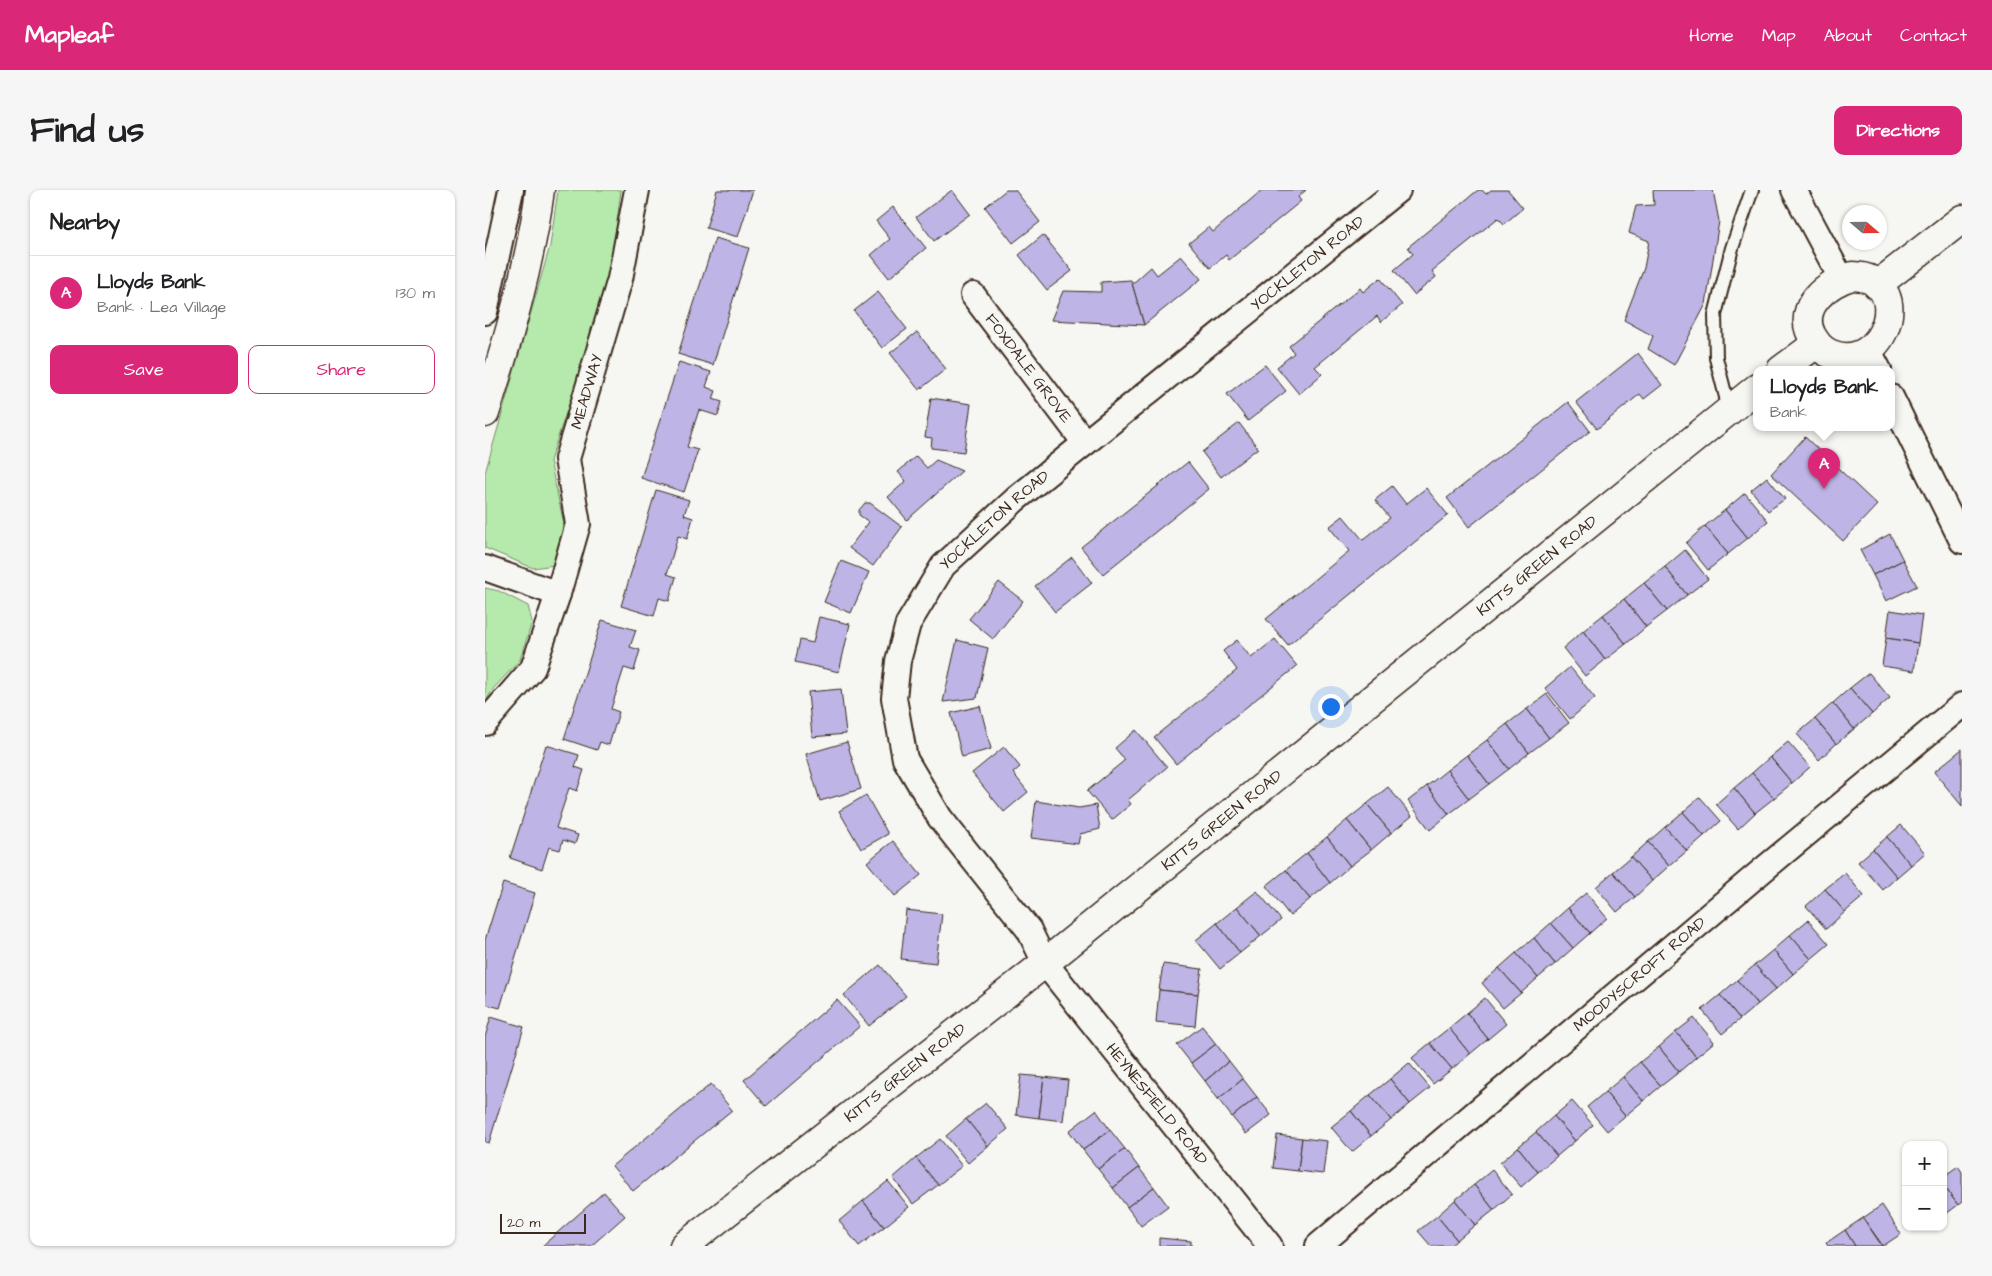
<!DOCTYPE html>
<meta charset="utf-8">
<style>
:root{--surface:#fff;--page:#f6f6f6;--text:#202124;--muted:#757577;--line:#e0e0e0;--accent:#db2777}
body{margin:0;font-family:"Architects Daughter",sans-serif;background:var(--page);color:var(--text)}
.controls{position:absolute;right:15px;bottom:15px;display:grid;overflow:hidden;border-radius:10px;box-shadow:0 1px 4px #0004}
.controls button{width:45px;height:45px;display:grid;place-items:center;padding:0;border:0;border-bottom:1px solid var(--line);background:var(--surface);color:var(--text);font:25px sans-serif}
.compass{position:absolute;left:1357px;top:15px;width:45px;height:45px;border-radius:50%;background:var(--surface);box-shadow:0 1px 4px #0004;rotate:110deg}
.scale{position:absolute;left:15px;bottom:12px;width:86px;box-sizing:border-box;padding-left:5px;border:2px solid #3b2a1e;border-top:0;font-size:14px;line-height:18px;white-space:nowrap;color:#3b2a1e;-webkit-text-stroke:4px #f6f6f2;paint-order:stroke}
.you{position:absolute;left:845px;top:516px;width:18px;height:18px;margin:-12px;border:4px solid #fff;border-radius:50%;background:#1a73e8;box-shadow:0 0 0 8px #1a73e833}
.badge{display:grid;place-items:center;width:32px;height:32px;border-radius:50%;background:var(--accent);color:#fff;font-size:16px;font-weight:700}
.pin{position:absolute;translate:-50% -41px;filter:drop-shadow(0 1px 2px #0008)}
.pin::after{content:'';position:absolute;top:26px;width:18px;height:15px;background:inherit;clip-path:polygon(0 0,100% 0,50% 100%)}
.popup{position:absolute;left:1268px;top:176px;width:142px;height:65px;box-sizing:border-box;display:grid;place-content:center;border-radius:10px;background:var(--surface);filter:drop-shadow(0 1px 4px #0005);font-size:16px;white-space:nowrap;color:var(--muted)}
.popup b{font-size:19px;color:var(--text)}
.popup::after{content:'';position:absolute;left:50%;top:100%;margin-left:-10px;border:10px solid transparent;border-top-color:var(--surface)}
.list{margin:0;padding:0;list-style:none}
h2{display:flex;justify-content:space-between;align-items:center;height:65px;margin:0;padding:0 20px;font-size:21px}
h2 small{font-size:16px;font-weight:400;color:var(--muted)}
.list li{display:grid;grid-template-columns:32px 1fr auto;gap:15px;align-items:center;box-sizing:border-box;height:75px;padding:0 20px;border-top:1px solid var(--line)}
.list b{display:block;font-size:19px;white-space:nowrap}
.list p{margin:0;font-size:16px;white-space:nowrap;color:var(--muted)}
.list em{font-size:16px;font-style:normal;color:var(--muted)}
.actions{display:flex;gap:10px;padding:15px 20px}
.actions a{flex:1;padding:11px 0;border:1px solid var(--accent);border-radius:10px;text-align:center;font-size:18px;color:var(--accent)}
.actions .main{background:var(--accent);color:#fff}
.map{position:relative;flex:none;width:1477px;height:1056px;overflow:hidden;border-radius:10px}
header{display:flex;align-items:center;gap:30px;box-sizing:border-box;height:70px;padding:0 25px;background:var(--accent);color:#fff}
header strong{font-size:24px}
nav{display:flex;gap:28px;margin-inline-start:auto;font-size:18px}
.intro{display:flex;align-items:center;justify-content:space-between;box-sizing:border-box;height:120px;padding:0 30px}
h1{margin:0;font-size:35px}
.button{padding:12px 22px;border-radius:10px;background:var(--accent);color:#fff;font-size:18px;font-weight:700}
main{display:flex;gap:30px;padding:0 30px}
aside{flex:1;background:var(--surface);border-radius:10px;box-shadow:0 1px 4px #0004}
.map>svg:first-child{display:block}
.green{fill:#b5eaac;stroke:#788a65}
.building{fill:#beb4e5;stroke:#3b2a1e}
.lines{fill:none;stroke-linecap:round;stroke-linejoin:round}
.lane-casing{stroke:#3b2a1e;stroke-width:16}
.street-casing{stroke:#3b2a1e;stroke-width:28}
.secondary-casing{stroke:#3b2a1e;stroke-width:31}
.lane{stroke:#f6f6f2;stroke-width:12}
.street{stroke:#f6f6f2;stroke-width:24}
.secondary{stroke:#f6f6f2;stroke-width:28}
.labels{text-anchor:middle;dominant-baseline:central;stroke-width:4.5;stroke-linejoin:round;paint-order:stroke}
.street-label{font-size:16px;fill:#3b2a1e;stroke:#f6f6f2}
</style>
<header>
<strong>Mapleaf</strong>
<nav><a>Home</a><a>Map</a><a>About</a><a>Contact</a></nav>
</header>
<div class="intro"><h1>Find us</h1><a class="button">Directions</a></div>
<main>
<aside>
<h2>Nearby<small></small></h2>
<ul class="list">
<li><span class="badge">A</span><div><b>Lloyds Bank</b><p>Bank · Lea Village</p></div><em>130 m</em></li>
</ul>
<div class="actions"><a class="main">Save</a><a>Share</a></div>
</aside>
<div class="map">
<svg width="1477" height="1056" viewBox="0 0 1477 1056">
<rect width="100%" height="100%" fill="#f6f6f2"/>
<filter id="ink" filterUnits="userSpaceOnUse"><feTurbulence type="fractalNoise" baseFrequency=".02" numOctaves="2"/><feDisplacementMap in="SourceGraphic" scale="10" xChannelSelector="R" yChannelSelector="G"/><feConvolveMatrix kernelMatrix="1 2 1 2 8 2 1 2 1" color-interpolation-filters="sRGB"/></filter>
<g filter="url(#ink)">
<!-- green -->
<g class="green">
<path d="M73,0H136L124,94L65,271L81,343L69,375L48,378L0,358V283L65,56Z"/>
<path d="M0,398L14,401L43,416L47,432L35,470L8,499L0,513Z"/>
</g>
<!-- building -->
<g class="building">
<path d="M232,0H268L253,47L221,38Z"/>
<path d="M467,0L485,24L449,51L431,27Z"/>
<path d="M521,0H530L555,32L528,53L500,17Z"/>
<path d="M777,0H821L813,7L816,11L744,70L741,65L725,78L704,53L724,37L728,42Z"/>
<path d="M993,0H997L1001,4L1006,0H1023L1038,18L1019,34L1013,28L947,81L951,87L929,105L909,80L928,64L923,57Z"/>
<path d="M1168,0H1228L1234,31L1221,114L1189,175L1163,159L1168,146L1139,130L1159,78L1164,51L1144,43L1151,16L1169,15Z"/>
<path d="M408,17L441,58L404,88L386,65L405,49L391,31Z"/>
<path d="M558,45L587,81L562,100L534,65Z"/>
<path d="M230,48L264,58L228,175L193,164Z"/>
<path d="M696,66L716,89L659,135L647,94L666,77L672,85Z"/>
<path d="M895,88L917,115L896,132L892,126L830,177L837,184L814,204L792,177L809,163L804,156L875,98L878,102Z"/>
<path d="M646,90L659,135L566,130L578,101L616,102V92Z"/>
<path d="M393,102L422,139L397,158L369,121Z"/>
<path d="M432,142L461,179L434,200L405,163Z"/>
<path d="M1153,163L1177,195L1159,209L1155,204L1112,239L1091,212Z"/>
<path d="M194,172L226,182L221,197L231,201L228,209L237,212L233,226L214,220L202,257L213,260L199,302L156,288Z"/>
<path d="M780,175L801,201L763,231L742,204Z"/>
<path d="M446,208L486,214L479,262L446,258L447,248L440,247Z"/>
<path d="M1083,212L1105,241L984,337L962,308Z"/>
<path d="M754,233L773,258L736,287L717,262Z"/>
<path d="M1320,247L1392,315L1358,351L1286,284Z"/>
<path d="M431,266L442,278L451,270L477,281L422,330L403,307L421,291L413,282Z"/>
<path d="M703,272L724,299L618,384L596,357Z"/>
<path d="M1282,287L1300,309L1283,321L1266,300Z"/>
<path d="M907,296L921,314L941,298L963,325L803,455L781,429L864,361L844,337L858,326L878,350L905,328L890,310Z"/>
<path d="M171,300L204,310L199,325L208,328L202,349L193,346L182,384L191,387L184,411L174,408L169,426L136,416Z"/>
<path d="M1260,303L1283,331L1263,348L1240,320Z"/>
<path d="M380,313H385L417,337L388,376L364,358L384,332L374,325V320Z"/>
<path d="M1240,320L1263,348L1243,364L1220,336Z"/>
<path d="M1220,336L1243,364L1223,380L1201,353Z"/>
<path d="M1405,344L1418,370L1388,385L1375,360Z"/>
<path d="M1200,360L1223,389L1202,405L1180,377Z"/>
<path d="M587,367L607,393L570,422L550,396Z"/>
<path d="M1418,370L1432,396L1401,411L1388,385Z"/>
<path d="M356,371L384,382L366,423L339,412Z"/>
<path d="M1180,377L1202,405L1182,421L1159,393Z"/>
<path d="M514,392L538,411L508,449L484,429Z"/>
<path d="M1159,393L1182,421L1161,437L1139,409Z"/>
<path d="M1139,409L1161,437L1141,454L1118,425Z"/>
<path d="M1405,420L1437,425L1433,453L1401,448Z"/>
<path d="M1118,425L1141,454L1120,470L1098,441Z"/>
<path d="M334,427L365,434L354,482L310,472L315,450L328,453Z"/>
<path d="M117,430L151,440L145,457L155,460L149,481L139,478L126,519L134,522L124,555L115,552L112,560L79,549Z"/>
<path d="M1098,441L1120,470L1100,486L1078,458Z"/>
<path d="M1401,448L1433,453L1429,481L1397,476Z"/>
<path d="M790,449L812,476L691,574L669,547L752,480L738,461L752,450L766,468Z"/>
<path d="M472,450L503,458L492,508L458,512Z"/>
<path d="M1085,477L1110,508L1085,529L1060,498Z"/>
<path d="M1384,483L1405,508L1387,524L1365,498Z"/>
<path d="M1365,498L1387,524L1369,539L1348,513Z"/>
<path d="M356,499L361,544L327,547L323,502Z"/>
<path d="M1062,504L1084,533L1064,548L1042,519Z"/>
<path d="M1348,513L1369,539L1351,554L1330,529Z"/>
<path d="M495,516L506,559L477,567L466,523Z"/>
<path d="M1042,519L1064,548L1044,563L1022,534Z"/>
<path d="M1330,529L1351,554L1334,570L1312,544Z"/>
<path d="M1022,534L1044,563L1024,579L1002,550Z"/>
<path d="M651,540L682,577L643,610L646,614L627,630L602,601L640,570L630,558Z"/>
<path d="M1002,550L1024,579L1004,594L982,565Z"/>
<path d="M362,552L376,599L335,611L321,564Z"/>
<path d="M1303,552L1325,577L1307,593L1285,567Z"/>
<path d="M61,555L94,565L90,577L99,580L92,601L84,598L71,638L93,645L90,654L78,650L75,660L64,657L57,679L25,668Z"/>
<path d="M519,557L535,577L528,583L543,602L519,622L487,583Z"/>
<path d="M1477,559V616L1449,582Z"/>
<path d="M982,565L1004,594L984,609L962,580Z"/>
<path d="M1285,567L1307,593L1289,608L1267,583Z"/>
<path d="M962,580L984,609L964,624L942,596Z"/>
<path d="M1267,583L1289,608L1270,623L1249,598Z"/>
<path d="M942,596L964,624L945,640L923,611Z"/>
<path d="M903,597L927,626L906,643L882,614Z"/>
<path d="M1249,598L1270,623L1253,639L1231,614Z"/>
<path d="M381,605L403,644L376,659L354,621Z"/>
<path d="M1215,607L1236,631L1219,646L1198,622Z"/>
<path d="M551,611L594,618L611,615L615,639L595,644L593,654L546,648Z"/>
<path d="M882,614L906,643L886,660L862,630Z"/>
<path d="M1198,622L1219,646L1202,661L1180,637Z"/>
<path d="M862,630L886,660L865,676L842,647Z"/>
<path d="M1416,635L1440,663L1426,675L1402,647Z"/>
<path d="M1180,637L1202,661L1184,676L1163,652Z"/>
<path d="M842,647L865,676L845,693L822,663Z"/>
<path d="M1402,647L1426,675L1412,687L1388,659Z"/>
<path d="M408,651L436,685L410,706L382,672Z"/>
<path d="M1163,652L1184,676L1167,691L1146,667Z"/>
<path d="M1388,659L1412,687L1398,700L1373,672Z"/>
<path d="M822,663L845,693L825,709L801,680Z"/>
<path d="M1146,667L1167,691L1150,707L1128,682Z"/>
<path d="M801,680L825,709L805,726L781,696Z"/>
<path d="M1128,682L1150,707L1132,722L1111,697Z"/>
<path d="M1360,683L1379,706L1360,722L1340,699Z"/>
<path d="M18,693L50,703L15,818L0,814V750Z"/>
<path d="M1340,699L1360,722L1341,739L1321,716Z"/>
<path d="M772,701L796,730L776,746L752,717Z"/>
<path d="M1101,703L1122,728L1105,743L1083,718Z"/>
<path d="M752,717L776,746L755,763L732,733Z"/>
<path d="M1083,718L1105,743L1088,758L1066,733Z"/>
<path d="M421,720L457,724L451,773L416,769Z"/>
<path d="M1323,730L1344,754L1326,769L1305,745Z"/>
<path d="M732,733L755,763L735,779L711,750Z"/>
<path d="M1066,733L1088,758L1070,774L1049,748Z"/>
<path d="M1305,745L1326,769L1308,784L1288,760Z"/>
<path d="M1049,748L1070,774L1053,788L1031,763Z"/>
<path d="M1288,760L1308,784L1291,799L1270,775Z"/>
<path d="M1031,763L1053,788L1036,803L1014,778Z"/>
<path d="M678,774L717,779L713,804L674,800Z"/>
<path d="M395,775L421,806L384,836L359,805Z"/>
<path d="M1270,775L1291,799L1273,814L1252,790Z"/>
<path d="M1014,778L1036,803L1018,818L997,793Z"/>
<path d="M1252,790L1273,814L1255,829L1235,805Z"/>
<path d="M674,800L713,804L710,836L671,832Z"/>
<path d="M1235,805L1255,829L1237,844L1217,820Z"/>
<path d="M1000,808L1021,834L1003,849L982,823Z"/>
<path d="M352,810L375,836L281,916L259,890Z"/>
<path d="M982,823L1003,849L985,864L964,838Z"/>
<path d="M6,827L39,837L4,953L0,952V847Z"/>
<path d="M1209,828L1229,852L1211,867L1191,842Z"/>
<path d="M717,836L731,854L706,873L692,855Z"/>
<path d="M964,838L985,864L967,879L945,853Z"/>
<path d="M1191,842L1211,867L1194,882L1174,857Z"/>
<path d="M945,853L967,879L948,894L927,868Z"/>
<path d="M731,854L744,871L720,891L706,873Z"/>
<path d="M1174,857L1194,882L1176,896L1155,872Z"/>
<path d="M744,871L758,889L733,909L720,891Z"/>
<path d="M1155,872L1176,896L1158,911L1138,887Z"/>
<path d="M924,873L945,898L925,914L905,889Z"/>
<path d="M536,885L559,887L554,928L531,925Z"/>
<path d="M559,887L583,890L578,931L554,928Z"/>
<path d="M1138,887L1158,911L1140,926L1120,902Z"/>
<path d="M758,889L772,907L747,927L733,909Z"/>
<path d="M905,889L925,914L906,930L885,905Z"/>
<path d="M226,894L247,920L148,1001L127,976Z"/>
<path d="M1120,902L1140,926L1122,941L1102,917Z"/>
<path d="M885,905L906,930L886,946L866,921Z"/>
<path d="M772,907L786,925L761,944L747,927Z"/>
<path d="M1087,911L1108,935L1090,951L1069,926Z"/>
<path d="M501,913L523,939L503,956L481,929Z"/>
<path d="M611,920L625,940L598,960L584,941Z"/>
<path d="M866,921L886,946L867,962L846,937Z"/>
<path d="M1069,926L1090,951L1072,966L1051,942Z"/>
<path d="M481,929L503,956L483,973L461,946Z"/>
<path d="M625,940L640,959L613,979L598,960Z"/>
<path d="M1051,942L1072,966L1053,982L1033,957Z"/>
<path d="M792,945L817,948L813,981L788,978Z"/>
<path d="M817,948L842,951L838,984L813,981Z"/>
<path d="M455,949L477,976L453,995L431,968Z"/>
<path d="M1033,957L1053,982L1036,997L1015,973Z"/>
<path d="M640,959L654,978L628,998L613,979Z"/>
<path d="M431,968L453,995L428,1014L408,988Z"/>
<path d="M1473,976L1477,982V1012L1473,1015L1458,995V987Z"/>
<path d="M654,978L669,997L642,1017L628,998Z"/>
<path d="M1007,980L1027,1004L1009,1020L989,995Z"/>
<path d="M403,991L424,1017L399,1037L378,1011Z"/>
<path d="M989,995L1009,1020L990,1035L970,1010Z"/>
<path d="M1458,995L1473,1015L1458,1026Z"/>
<path d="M669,997L683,1016L656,1036L642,1017Z"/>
<path d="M119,1002L140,1026L106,1056H57Z"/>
<path d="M970,1010L990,1035L972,1050L952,1026Z"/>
<path d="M378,1011L399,1037L374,1056L354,1031Z"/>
<path d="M1397,1015L1416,1044L1398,1056L1378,1028Z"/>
<path d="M952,1026L972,1050L965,1056H946L933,1041Z"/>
<path d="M1378,1028L1397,1056H1370L1360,1040Z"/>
<path d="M1360,1040L1370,1056H1343L1341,1053Z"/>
<path d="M674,1048L706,1051V1056H674Z"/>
</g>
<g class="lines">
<defs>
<path id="lane" d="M1244,219L1231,168L1230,125L1247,58L1267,0"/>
<g id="street">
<path d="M1309,0L1356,88"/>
<path id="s1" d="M488,105L600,253"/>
<path d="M0,122L26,0"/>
<path d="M1383,159L1394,180"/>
<path d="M1406,207L1477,351"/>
<path d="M0,378L73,404"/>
<path id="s2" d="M0,533L48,478L73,404L93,334L82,269L135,89L152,0"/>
<path id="s3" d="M785,1056L560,773L544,740L455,628L420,569L409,508L413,471L423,434L458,376L531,309L913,0"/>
<path id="s4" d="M833,1056L1279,679L1477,515"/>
</g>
<g id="secondary">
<path d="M1367,86C1432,87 1400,186 1346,164C1336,160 1332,154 1327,146C1311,117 1343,92 1367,86Z"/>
<path d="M1392,95L1477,29"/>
<path d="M1296,180L1331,154"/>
<path d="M0,223C23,150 45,76 55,0"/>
<path id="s5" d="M199,1056L560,773L1272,198"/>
</g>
</defs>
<!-- lane casing -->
<use href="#lane" class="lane-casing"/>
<!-- street casing -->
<use href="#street" class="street-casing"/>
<!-- secondary casing -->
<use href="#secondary" class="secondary-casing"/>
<!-- lane -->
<use href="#lane" class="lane"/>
<!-- street -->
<use href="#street" class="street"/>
<!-- secondary -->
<use href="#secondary" class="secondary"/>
</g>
</g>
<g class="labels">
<!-- street labels -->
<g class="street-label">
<text stroke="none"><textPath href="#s3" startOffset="1289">YOCKLETON ROAD</textPath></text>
<text stroke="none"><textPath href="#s1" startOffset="92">FOXDALE GROVE</textPath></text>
<text stroke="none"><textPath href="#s2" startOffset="360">MEADWAY</textPath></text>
<text stroke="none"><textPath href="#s3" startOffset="884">YOCKLETON ROAD</textPath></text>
<text stroke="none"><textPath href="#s5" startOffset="1091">KITTS GREEN ROAD</textPath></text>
<text stroke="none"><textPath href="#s5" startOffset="686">KITTS GREEN ROAD</textPath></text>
<text stroke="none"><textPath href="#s4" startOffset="421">MOODYSCROFT ROAD</textPath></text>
<text stroke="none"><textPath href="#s5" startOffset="281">KITTS GREEN ROAD</textPath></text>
<text transform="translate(672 914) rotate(51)">HEYNESFIELD ROAD</text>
</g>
</g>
</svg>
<div class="controls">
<button>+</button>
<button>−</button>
</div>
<svg class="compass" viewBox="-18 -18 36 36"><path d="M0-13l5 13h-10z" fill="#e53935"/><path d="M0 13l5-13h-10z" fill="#757577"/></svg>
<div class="scale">20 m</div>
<div class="you"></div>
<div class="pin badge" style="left:1339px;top:299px">A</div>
<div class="popup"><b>Lloyds Bank</b>Bank</div>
</div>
</main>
